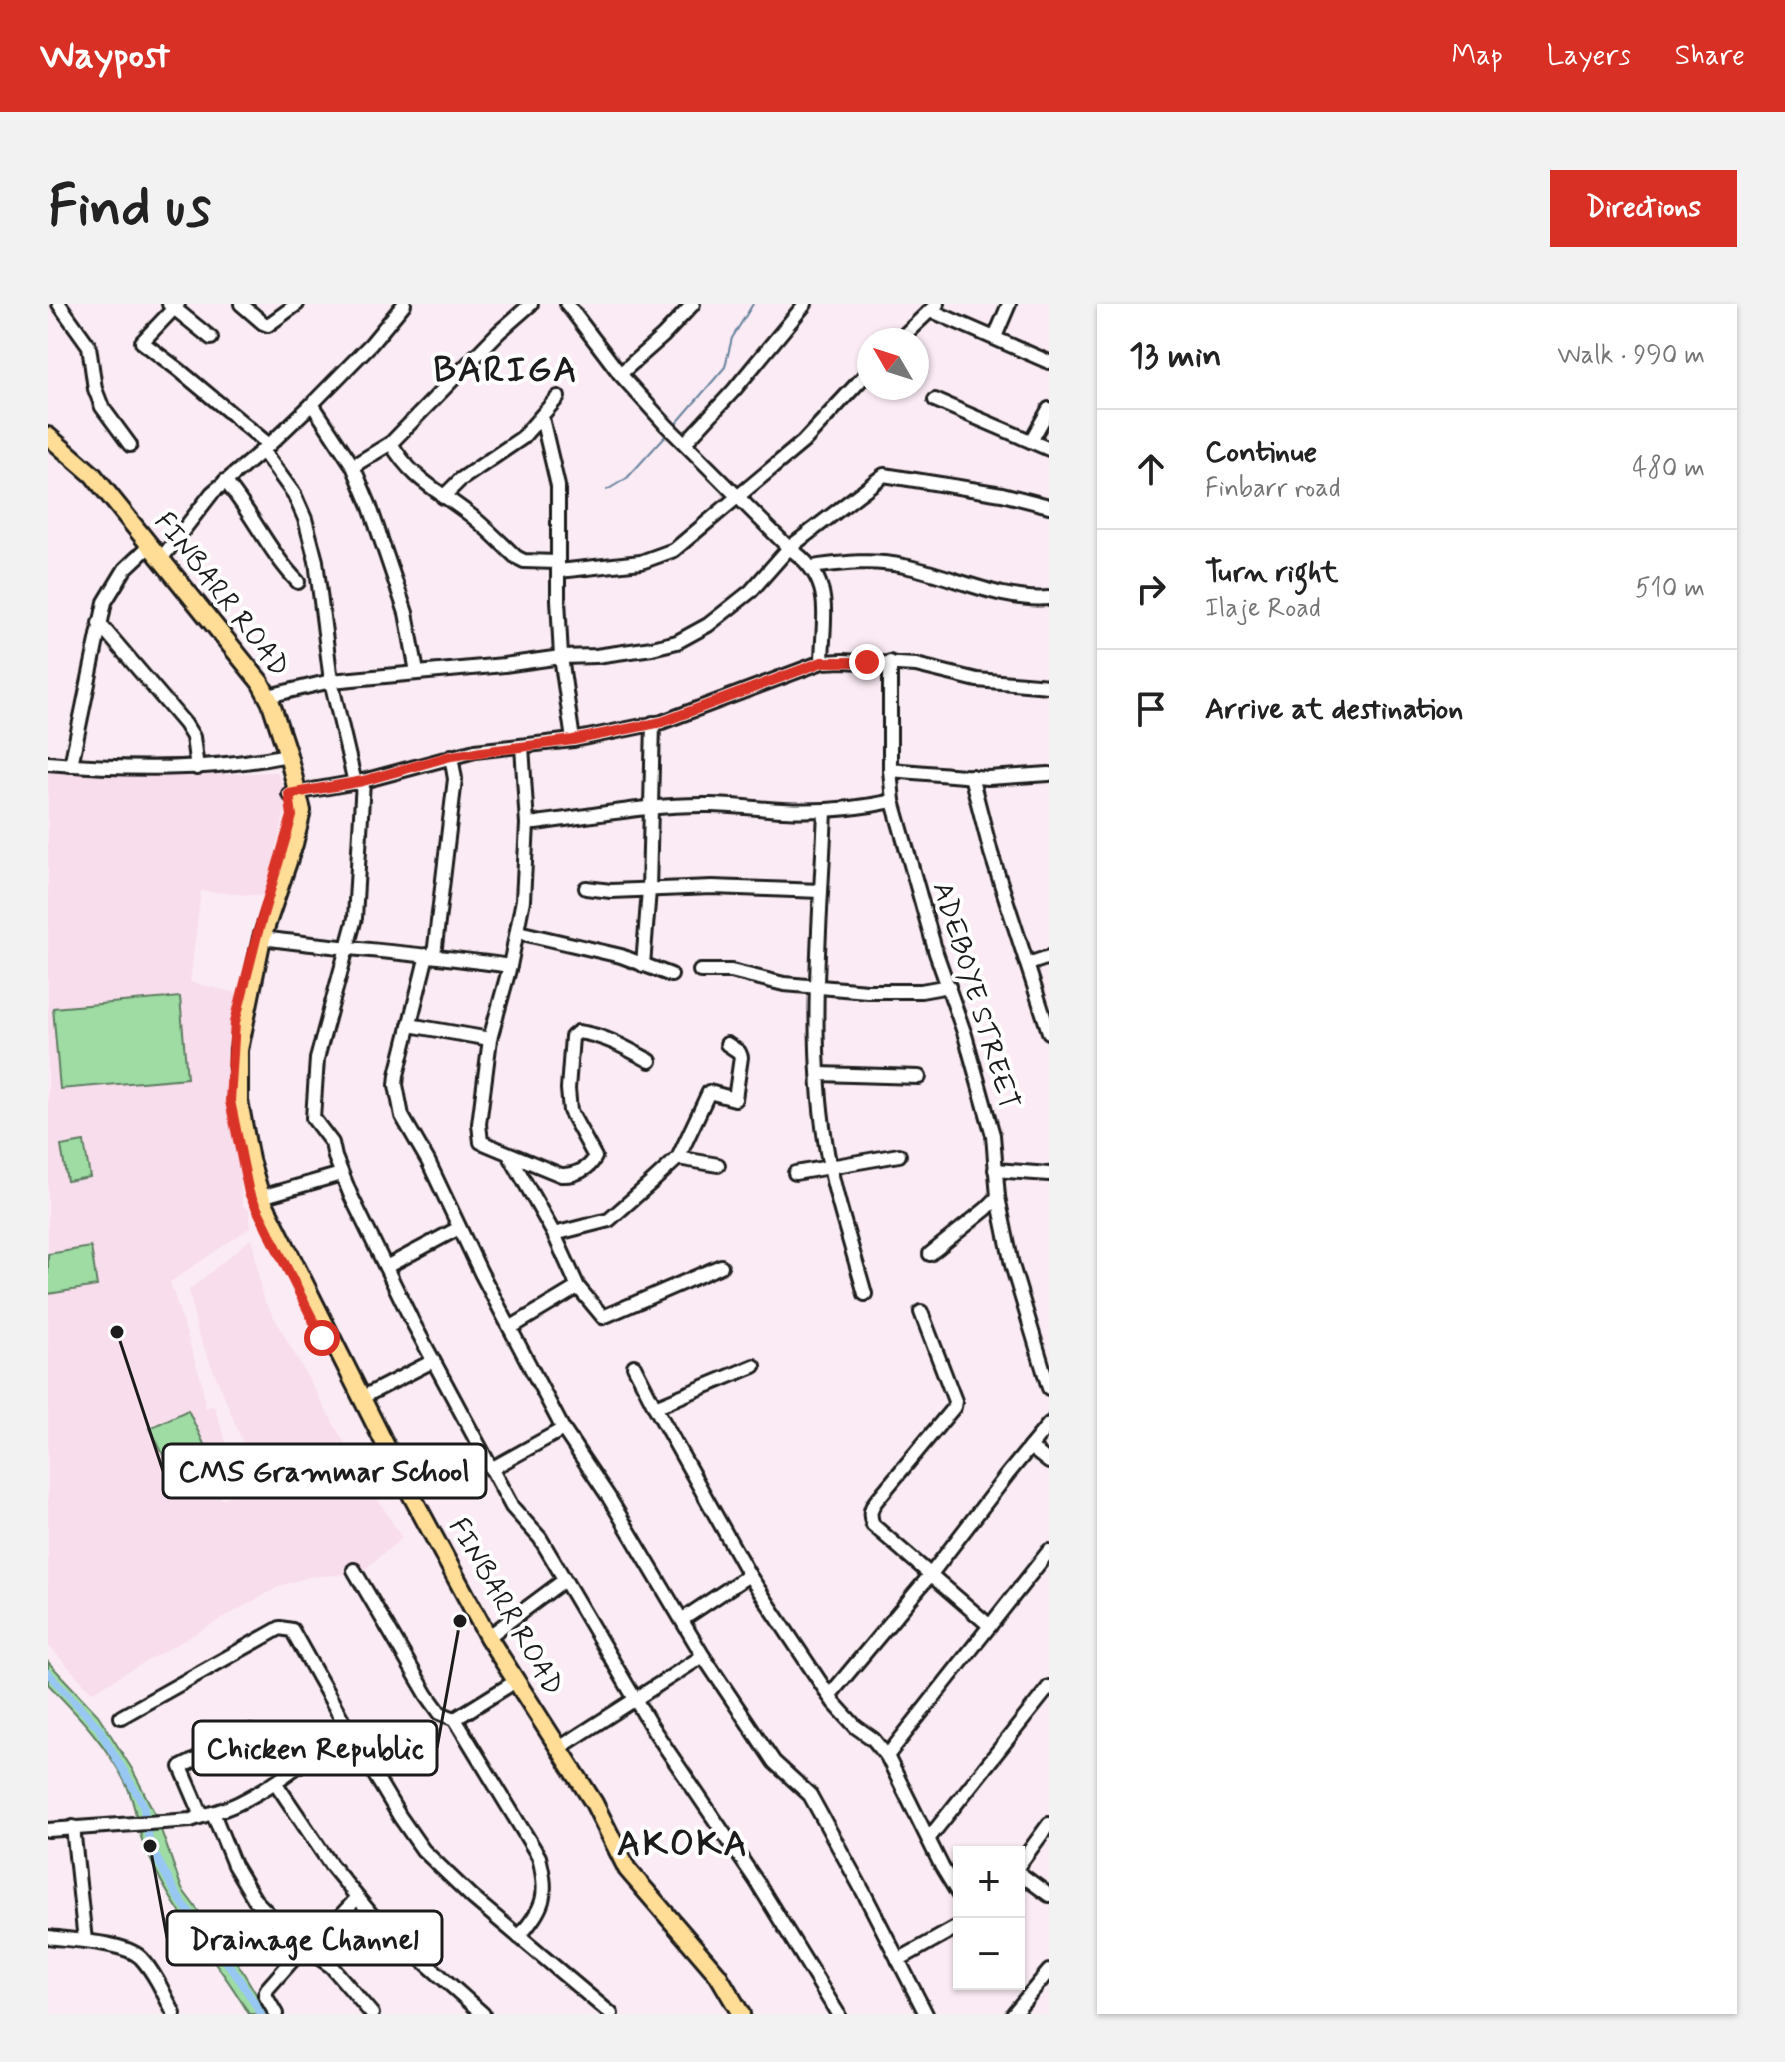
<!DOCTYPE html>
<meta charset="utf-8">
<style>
:root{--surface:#fff;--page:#f2f2f2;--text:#222;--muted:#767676;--line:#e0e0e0;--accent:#d93025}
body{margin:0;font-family:Mynerve,sans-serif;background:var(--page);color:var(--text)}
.controls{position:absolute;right:24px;bottom:24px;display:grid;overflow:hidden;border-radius:0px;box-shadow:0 2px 6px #0004}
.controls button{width:72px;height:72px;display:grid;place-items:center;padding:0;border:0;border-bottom:2px solid var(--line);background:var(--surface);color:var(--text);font:40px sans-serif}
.compass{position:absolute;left:809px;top:24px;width:72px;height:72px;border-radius:50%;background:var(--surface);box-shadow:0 2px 6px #0004;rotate:309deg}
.stop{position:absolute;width:24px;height:24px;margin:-18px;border:6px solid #d93025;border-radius:50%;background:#fff}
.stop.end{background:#d93025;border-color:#fff;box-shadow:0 2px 8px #0008}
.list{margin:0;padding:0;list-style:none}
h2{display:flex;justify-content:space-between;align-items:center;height:104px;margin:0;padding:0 32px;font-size:34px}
h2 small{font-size:26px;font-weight:400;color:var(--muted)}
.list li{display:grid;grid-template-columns:52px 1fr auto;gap:24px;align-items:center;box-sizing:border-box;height:120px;padding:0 32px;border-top:2px solid var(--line)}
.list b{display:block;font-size:30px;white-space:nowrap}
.list p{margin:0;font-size:26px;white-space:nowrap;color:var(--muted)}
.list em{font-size:26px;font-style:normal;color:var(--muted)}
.icon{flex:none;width:44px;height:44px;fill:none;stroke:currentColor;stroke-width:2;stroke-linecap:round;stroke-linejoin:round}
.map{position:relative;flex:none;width:1001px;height:1710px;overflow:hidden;border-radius:0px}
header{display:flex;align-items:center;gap:48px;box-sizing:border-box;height:112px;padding:0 40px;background:var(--accent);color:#fff}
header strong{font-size:38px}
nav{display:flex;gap:44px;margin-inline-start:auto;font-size:28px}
.intro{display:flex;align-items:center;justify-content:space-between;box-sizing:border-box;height:192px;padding:0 48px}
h1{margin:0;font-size:56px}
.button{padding:20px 36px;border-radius:0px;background:var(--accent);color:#fff;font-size:28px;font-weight:700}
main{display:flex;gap:48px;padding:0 48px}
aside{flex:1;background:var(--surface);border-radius:0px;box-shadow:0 2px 6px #0004}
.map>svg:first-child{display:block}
.built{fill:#f8ddec}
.green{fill:#9edca4;stroke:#5d7c60;stroke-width:2}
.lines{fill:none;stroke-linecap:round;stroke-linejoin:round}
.stream{stroke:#66839d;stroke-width:2}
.canal{stroke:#98c7f3;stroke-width:8}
.minor-casing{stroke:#1c1c1c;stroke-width:18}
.major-casing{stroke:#1c1c1c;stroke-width:22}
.minor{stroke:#fff;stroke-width:12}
.major{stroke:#ffdd96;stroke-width:16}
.route{stroke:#d93025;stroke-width:10}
.labels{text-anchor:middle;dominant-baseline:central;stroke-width:8;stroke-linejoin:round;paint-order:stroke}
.street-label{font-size:28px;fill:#1c1c1c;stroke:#fff}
.district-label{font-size:36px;font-weight:bold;letter-spacing:2px;fill:#1c1c1c;stroke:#fff}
.leader{fill:none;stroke:#1c1c1c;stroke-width:3}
.callout-dot{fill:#1c1c1c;stroke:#fff;stroke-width:3}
.callout{fill:#fff;stroke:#1c1c1c;stroke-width:3}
.callout-label{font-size:30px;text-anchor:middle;font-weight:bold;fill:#1c1c1c}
</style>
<header>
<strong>Waypost</strong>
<nav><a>Map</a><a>Layers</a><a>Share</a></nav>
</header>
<div class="intro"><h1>Find us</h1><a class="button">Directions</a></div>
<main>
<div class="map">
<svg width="1001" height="1710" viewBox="0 0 1001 1710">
<rect width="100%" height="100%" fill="#fbebf4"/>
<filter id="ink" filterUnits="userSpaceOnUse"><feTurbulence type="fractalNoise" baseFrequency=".0125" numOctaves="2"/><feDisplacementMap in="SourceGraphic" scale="16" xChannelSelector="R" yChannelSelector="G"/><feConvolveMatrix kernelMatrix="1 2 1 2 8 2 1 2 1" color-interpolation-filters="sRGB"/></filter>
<g filter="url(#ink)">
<!-- built -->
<path class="built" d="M0,467L88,473L229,468L240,496L216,592L153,587L142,678L192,690L183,731L179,797L194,871L192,879L195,902L201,906L203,923L122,978L154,1079L157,1104L166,1102L190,1173L171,1182L173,1195L212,1180L149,1026L141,986L204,934L214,992L315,1172L354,1234L312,1269L261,1273L232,1282L44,1388L0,1341Z"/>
<!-- green -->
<g class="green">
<path d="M132,693L139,774L12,785L5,704Z"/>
<path d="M36,838L42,873L19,877L13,842Z"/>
<path d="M43,943L49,982L0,990V950Z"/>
<path d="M140,1106L163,1155L126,1173L102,1124Z"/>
<path d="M0,1358L50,1411L84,1465L108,1512L134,1585L192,1663L220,1710H201C173,1661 133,1618 108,1567C103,1556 97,1544 93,1533C88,1515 87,1498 78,1480C59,1441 30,1411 0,1380Z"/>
</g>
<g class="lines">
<!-- stream -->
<g class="stream">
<path d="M627,121L677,63L684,34L705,0"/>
<path d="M559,186L579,174L620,129"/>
<path d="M888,1254L945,1178L1001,1109"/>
</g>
<!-- canal -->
<path class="canal" d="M0,1369L50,1423L95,1500L102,1542L130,1593L192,1676L213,1710"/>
<defs>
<g id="minor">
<path d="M11,0L41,42L47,85L54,103L82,141"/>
<path d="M121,0L163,34"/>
<path d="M130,0L94,38L131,66L221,141"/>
<path d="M193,0L215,19L220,21L249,0"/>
<path d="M519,0L572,70L618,121L741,244C787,275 775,309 774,358"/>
<path d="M884,7L1001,58"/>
<path d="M947,33L961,0"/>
<path d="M851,36L889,0"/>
<path d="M572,70L615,32L645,0"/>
<path d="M887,96L1001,145"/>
<path d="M264,100L305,162L321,200L358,309L369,368"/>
<path d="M494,114L510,182V295L513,353L525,436"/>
<path d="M983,137L1001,105"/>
<path d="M343,139C363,175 390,186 421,210C438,223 453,239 468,253L476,257L510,258"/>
<path d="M637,139L686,86L757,0"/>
<path d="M214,146L246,190L257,215L268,257L283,377L307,479"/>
<path d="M305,162L343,139L451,28L483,0"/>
<path d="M177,177C204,209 221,248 250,278"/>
<path d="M395,193L412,176L474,134L510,93"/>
<path d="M113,255L164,189L221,141L264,100L323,40L356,0"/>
<path d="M764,263C795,259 825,255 856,262C903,271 953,298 1001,294"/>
<path d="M511,267L593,258L626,246L755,138L821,67"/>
<path d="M51,319L137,420L145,433L149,464"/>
<path d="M842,358V466L845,497L888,649L917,731L939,810L945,831L950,893L964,961L1001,1084"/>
<path d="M220,392L283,377L456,361L513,353L548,352L604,344L629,338L660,321L703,287L741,244L836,171L954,190L1001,202"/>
<path d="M474,442L479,520L475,596L462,662L442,735L431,820L433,838L513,871C526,872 542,865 547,853L522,807L520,785L524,733L530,728C556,731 580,745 602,757"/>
<path d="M0,459C80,466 161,467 240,451"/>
<path d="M23,461L57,298L77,265L96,247"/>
<path d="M842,466L940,474L1001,470"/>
<path d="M923,472L943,549L1001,728"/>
<path d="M315,477L307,614L269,755L265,814L284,839L287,853L303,892L364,1017L464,1203L492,1234L603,1422L709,1578L790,1710"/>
<path d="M241,490L315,477L427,447L525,436L614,418L774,358L795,357L868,361L929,376L1001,382"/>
<path d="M777,506C773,616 760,727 777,836C785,888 803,939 817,990"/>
<path d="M479,520C540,513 600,500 662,501C686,501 711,505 735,506C773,508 808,505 845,497"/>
<path d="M538,584L563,587L664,583L773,587"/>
<path d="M470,628L573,652L623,671"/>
<path d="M214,634C297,645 380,650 462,662"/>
<path d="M379,651L349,771L348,781L354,812L380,857L433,969L515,1125L560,1192L655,1352L726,1458L762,1491L817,1591L878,1710"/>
<path d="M386,651L407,475L403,452"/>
<path d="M980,660L1001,653"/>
<path d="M595,661L601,586L605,419"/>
<path d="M652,667H683L736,680L819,687H873L901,682"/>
<path d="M361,721L442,735"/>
<path d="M771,770L871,773"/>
<path d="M462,852L506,930L530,983L555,1013L673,962"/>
<path d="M630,854L670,861"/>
<path d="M947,866L1001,870"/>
<path d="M747,869L851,851"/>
<path d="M213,893L293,870"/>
<path d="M506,930L561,916L604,878L630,854L661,788L687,795L693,753L691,748L679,740"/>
<path d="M882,950L938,905L950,893"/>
<path d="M338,963L411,924"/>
<path d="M873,1008L907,1097L906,1103L828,1197C822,1205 821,1211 825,1221L942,1322"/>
<path d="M462,1024L530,983"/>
<path d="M586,1062L607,1103"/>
<path d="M706,1062L607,1103L701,1271L786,1399L808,1423L825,1435L839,1452L894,1563L911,1591"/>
<path d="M313,1094L385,1057"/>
<path d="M982,1143L1001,1158"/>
<path d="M443,1165L515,1125"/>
<path d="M306,1266L379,1391L392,1409L407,1415L491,1553C501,1593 496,1602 471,1633"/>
<path d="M635,1315L701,1271"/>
<path d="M440,1333L515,1277"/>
<path d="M781,1392L883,1270L959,1171L1001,1120"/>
<path d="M73,1413L232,1324L244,1326L300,1426L352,1513L375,1546L425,1594L563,1710"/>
<path d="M407,1415L460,1382"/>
<path d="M511,1444L655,1352"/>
<path d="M839,1452L1001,1247"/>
<path d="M227,1478L283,1561L323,1610L435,1710"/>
<path d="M165,1509L186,1561L207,1596L247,1637L283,1662L324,1710"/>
<path d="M154,1512L133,1463L203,1428"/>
<path d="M25,1523L37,1637"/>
<path d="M0,1526L143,1516C159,1510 175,1507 191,1499C230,1480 264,1450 300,1426"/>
<path d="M881,1534L1001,1383"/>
<path d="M971,1561L1001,1520"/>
<path d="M971,1569L1001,1591"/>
<path d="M0,1633C23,1636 77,1638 93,1654C107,1669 117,1692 126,1710"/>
<path d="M261,1646L309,1594"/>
<path d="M850,1656L911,1622"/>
<path d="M228,1710L217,1691L219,1685L256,1643"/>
<path d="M965,1710L1001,1667"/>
</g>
<path id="major" d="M0,132L45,171L212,378L223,399L240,451L254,507L246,540L214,634L191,746V797L202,856L213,893L351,1168L440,1333L546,1499L579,1565L670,1671L693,1710"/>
</defs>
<!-- minor casing -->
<use href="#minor" class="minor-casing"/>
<!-- major casing -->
<use href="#major" class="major-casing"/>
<!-- minor -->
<use href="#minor" class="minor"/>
<!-- major -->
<use href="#major" class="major"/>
</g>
</g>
<g class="lines" filter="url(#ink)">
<!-- route -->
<path class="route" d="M274,1034L201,889L182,797L187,718L209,631L244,512L241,490L315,477L403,452L525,436L614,418L774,358H819"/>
</g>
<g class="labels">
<!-- street labels -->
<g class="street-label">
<text transform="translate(173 291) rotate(52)">FINBARR ROAD</text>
<text transform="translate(927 692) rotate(73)">ADEBOYE STREET</text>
<text transform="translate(457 1303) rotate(60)">FINBARR ROAD</text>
</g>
<!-- district labels -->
<g class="district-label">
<text x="458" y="67">BARIGA</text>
<text x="635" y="1541">AKOKA</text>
</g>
</g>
<!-- callouts -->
<path class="leader" d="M69 1028L115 1167M412 1317L389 1444M102 1542L119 1634"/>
<g class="callout-dot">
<circle cx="69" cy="1028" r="8"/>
<circle cx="412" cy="1317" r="8"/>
<circle cx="102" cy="1542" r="8"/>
</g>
<g class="callout">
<rect x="115" y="1140" width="323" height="54" rx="8"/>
<rect x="145" y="1417" width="244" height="54" rx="8"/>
<rect x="119" y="1607" width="275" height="54" rx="8"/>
</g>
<g class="callout-label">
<text x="276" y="1177">CMS Grammar School</text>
<text x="267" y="1454">Chicken Republic</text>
<text x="256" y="1645">Drainage Channel</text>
</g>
</svg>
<div class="controls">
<button>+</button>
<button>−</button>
</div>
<svg class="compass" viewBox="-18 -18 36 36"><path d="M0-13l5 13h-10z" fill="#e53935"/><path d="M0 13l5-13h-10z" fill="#767676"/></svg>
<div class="stop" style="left:274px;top:1034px"></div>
<div class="stop end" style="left:819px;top:358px"></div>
</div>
<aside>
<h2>13 min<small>Walk · 990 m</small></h2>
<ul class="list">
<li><svg class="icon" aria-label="ahead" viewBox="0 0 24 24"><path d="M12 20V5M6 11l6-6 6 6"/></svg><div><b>Continue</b><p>Finbarr road</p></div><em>480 m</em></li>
<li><svg class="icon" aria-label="right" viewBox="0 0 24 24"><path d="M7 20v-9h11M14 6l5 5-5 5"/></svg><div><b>Turn right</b><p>Ilaje Road</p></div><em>510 m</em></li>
<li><svg class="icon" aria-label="arrive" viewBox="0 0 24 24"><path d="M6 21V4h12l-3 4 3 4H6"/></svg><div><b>Arrive at destination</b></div></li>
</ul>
</aside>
</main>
